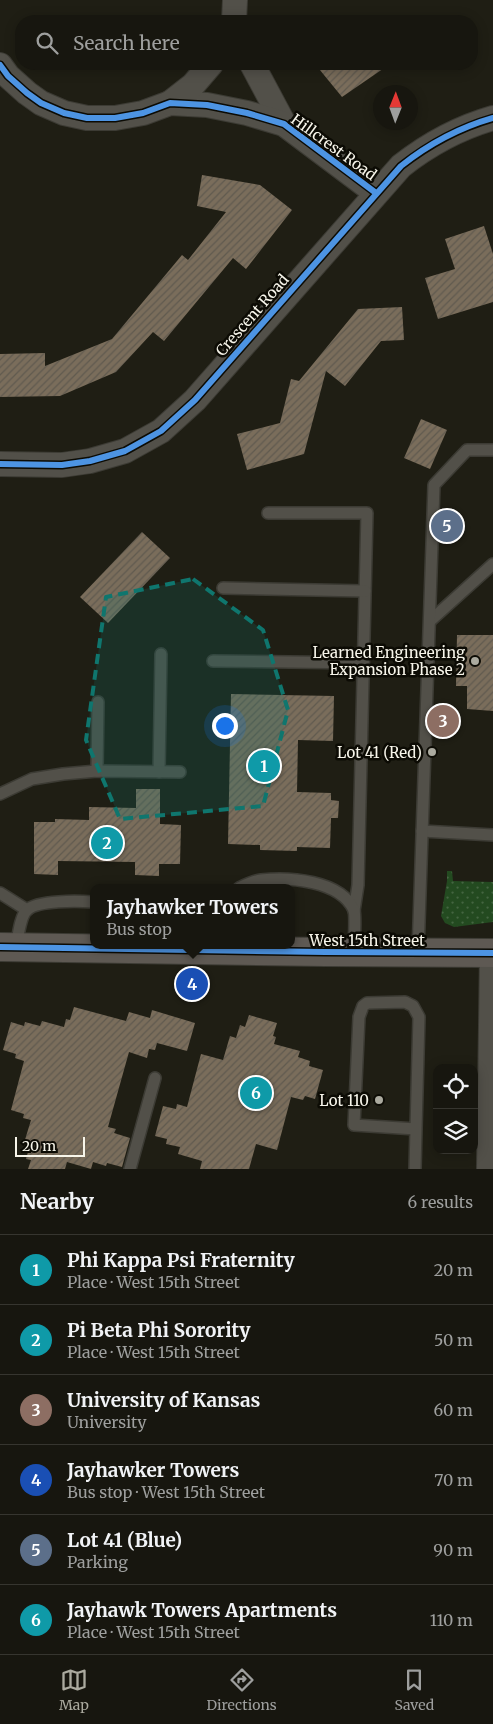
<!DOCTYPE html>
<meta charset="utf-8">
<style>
:root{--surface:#17160f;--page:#24231d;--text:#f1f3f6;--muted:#9e9f9e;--line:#36352f;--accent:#abaa9f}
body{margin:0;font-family:Merriweather,serif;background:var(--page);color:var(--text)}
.controls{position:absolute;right:15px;bottom:15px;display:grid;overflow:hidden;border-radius:10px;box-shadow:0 2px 12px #0003}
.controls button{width:45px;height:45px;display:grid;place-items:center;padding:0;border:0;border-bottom:1px solid var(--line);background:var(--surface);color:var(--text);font:25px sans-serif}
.compass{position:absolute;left:373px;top:85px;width:45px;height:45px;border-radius:50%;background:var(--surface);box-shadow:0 2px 12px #0003;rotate:1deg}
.scale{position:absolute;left:15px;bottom:12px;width:70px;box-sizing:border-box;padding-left:5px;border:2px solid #f7f5ea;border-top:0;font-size:14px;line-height:18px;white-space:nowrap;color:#f7f5ea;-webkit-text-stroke:4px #0c0b04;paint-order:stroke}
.you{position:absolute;left:224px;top:725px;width:18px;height:18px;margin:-12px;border:4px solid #fff;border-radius:50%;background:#1a73e8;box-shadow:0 0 0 8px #1a73e833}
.badge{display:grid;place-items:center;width:32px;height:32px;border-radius:50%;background:var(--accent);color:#fff;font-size:16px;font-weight:700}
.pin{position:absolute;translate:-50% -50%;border:2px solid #fff;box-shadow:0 1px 5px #0006}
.popup{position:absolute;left:90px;top:884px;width:205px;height:65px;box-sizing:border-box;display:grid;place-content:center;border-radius:10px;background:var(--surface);filter:drop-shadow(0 1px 4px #0005);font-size:16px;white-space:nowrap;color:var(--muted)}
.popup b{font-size:19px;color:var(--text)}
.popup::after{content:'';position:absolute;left:50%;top:100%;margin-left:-10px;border:10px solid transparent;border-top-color:var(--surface)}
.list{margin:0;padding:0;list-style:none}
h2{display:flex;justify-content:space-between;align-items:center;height:65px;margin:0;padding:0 20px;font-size:21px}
h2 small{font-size:16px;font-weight:400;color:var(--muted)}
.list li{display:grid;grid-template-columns:32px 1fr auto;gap:15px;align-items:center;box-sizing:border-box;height:70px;padding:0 20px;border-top:1px solid var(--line)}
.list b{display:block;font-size:19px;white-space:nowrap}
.list p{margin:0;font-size:16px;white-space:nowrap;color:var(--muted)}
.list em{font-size:16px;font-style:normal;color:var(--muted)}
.icon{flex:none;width:28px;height:28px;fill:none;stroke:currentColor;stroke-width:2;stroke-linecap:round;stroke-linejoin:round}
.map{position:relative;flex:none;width:493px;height:1169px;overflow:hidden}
.search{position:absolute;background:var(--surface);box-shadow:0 2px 12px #0003;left:15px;right:15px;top:15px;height:55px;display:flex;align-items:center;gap:12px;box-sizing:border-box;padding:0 18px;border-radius:20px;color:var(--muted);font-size:19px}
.sheet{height:485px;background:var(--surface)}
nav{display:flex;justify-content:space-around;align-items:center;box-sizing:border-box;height:70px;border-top:1px solid var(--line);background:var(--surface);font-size:14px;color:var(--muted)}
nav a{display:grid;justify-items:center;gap:2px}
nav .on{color:var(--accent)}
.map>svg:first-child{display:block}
.grass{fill:url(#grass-dots)}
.building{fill:url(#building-hatch)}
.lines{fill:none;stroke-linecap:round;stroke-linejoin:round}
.lane-casing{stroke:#3c3b34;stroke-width:14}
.street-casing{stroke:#3c3b34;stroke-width:26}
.secondary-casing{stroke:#3c3b34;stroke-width:30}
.lane{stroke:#525049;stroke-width:11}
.street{stroke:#525049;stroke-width:24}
.secondary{stroke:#5e5953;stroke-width:28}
.cycleway-casing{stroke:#0c0b04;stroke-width:9}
.cycleway{stroke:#4d94e3;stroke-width:6}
.marked{fill:#0f766e;fill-opacity:0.2;stroke:#0f766e;stroke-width:4;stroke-dasharray:10 6;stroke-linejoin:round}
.poi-dot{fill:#abaa9f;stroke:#0c0b04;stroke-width:2}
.labels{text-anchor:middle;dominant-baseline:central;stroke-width:5;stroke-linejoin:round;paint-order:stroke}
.street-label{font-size:15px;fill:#f7f5ea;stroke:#0c0b04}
.poi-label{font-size:15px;fill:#f7f5ea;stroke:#0c0b04;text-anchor:end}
</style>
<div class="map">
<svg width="493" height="1169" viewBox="0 0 493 1169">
<defs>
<pattern id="grass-dots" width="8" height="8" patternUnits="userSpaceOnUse" patternTransform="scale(1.25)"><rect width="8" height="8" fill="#234a20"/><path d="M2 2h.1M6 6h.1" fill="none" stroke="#446541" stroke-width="1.8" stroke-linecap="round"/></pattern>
<pattern id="building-hatch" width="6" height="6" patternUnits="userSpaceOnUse" patternTransform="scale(1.25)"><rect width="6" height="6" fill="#7a6d5b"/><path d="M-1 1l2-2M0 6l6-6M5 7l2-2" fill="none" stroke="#605a4f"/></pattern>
</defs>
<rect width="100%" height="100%" fill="#1f1e14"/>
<!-- grass -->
<path class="grass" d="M447,871H452L453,881L493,882V922L454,927L445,923L441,916L447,881Z"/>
<!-- building -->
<g class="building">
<path d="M315,64H390L342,97Z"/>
<path d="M202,175L260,185L292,210L246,269L233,258L164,341L153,332L116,372L60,396L0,397V354L45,353V366L112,339L182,255L188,260L226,212L197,206Z"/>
<path d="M484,226L493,254V302L438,319L425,278L455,269L445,239Z"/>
<path d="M402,307L404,340L381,341L345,386L326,371L304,454L247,470L237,434L280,423L291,379L299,381L358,309Z"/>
<path d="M421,419L447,430L430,469L404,458Z"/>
<path d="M142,532L170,558L108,623L80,597Z"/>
<path d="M457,635H493V711L467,709V686H456Z"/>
<path d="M231,694L334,696L333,741L298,740L297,792L331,793V800L339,801L338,818H331L330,848L297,847V851L260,850V845L228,844Z"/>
<path d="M136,789H160V824L181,825L180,864H159V876L135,875V862L58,861V875L34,874V822H55V819L89,820V807L136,808Z"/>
<path d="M74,1007L126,1021L129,1012L150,1018L152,1010L195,1023L187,1051L157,1043L155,1050L149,1049L147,1058L129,1052L108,1127L116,1129L114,1133L130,1138L122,1167L107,1163L106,1166L93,1162L91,1169L67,1162L65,1169H28L31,1160L26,1159L30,1145L24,1143L31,1120L23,1118L24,1114L11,1110L24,1061L15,1058L16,1054L3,1050L11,1022L24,1026L25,1022L40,1026L42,1021L64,1027L66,1019L70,1020Z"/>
<path d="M249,1015L277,1023L273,1036L276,1037L274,1044L300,1051L298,1057L310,1061L309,1066L323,1070L315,1099L305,1096L303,1100L291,1097L277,1150L256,1144L249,1169H200L202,1161L178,1154L180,1147L166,1144L167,1139L155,1136L163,1106L176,1109L177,1104L187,1107L201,1054L223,1060L230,1036L236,1038L240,1025L245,1027Z"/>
</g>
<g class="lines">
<defs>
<g id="lane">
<path d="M268,513H367L358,885L354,911"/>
<path d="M223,588L365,591"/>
<path d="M430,621L493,564"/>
<path d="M213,661L363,663"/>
<path d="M97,771L98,702"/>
<path d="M159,772L161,654"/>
<path d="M0,794L32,779L63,774L97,771L180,772"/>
<path d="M422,831L493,835"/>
<path d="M239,888C245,885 253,881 261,880C289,877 340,880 354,910C356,917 354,943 354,952"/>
<path d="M0,893L27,910"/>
<path d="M16,947C18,938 20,916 27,910C38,900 78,901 93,902"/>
<path d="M418,952L434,485L467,450H493"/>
<path d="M130,1169L155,1078"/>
<path d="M415,1169L416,1129L354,1125L359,1017L363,1006L367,1003L405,1002L413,1006L419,1017L416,1129"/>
</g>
<g id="street">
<path d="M234,21L235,0"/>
<path d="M252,64L284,124"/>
<path d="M0,65L8,76L27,93L41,103L64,113L87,118H115L143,113L170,103L207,105L247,113L284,124L376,193"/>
<path d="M170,103L193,85L211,64"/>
<path d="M0,464L62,465L90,461L125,451L161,431L195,400L401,166C429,144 458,128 493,118"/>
<path d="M489,1169L492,953"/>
</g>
<path id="secondary" d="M0,947L325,952L493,953"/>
</defs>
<!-- lane casing -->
<use href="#lane" class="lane-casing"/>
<!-- street casing -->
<use href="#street" class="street-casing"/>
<!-- secondary casing -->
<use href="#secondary" class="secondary-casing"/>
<!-- lane -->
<use href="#lane" class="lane"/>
<!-- street -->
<use href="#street" class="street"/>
<!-- secondary -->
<use href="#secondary" class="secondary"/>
<defs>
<g id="cycleway">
<path d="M0,65L8,76L27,93L41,103L64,113L87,118H115L143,113L170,103L207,105L247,113L284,124L376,193"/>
<path d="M0,464L62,465L90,461L125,451L161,431L195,400L401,166C429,144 458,128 493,118"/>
<path d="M0,947L325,952L493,953"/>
</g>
</defs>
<!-- cycleway casing -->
<use href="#cycleway" class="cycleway-casing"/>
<!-- cycleway -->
<use href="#cycleway" class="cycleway"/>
</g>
<!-- marked area -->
<path class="marked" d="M193,579L263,630L288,710L263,806L120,819L86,740L106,597Z"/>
<!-- markers -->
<g class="poi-dot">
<circle cx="475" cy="661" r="5"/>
<circle cx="432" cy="752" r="5"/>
<circle cx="379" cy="1100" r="5"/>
</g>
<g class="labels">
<!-- street labels -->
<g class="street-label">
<text transform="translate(334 147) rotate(36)">Hillcrest Road</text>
<text transform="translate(252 315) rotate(-49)">Crescent Road</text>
<text x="367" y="940">West 15th Street</text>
</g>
<!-- poi labels -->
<g class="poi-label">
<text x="465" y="652">Learned Engineering<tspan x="465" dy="17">Expansion Phase 2</tspan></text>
<text x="422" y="752">Lot 41 (Red)</text>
<text x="369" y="1100">Lot 110</text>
</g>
</g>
</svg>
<div class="controls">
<button><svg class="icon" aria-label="locate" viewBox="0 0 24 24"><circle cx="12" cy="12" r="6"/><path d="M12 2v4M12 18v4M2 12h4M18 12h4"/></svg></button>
<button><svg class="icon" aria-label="layers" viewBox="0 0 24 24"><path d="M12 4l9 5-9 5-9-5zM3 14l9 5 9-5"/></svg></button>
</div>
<svg class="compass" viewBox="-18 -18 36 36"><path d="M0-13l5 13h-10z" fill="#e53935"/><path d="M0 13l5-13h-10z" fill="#9e9f9e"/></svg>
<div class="scale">20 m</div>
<div class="you"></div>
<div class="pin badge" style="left:264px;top:766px;background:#0f9aa8">1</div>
<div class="pin badge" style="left:107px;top:843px;background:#0f9aa8">2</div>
<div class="pin badge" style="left:443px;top:721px;background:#8d6e63">3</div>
<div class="pin badge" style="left:192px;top:984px;background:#1a4fb4">4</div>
<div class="popup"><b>Jayhawker Towers</b>Bus stop</div>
<div class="pin badge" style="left:447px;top:526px;background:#5c6f8a">5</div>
<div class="pin badge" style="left:256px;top:1093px;background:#0f9aa8">6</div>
<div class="search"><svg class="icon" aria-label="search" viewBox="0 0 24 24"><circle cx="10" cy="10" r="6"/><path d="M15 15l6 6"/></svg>Search here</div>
</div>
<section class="sheet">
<h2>Nearby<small>6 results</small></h2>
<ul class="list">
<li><span class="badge" style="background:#0f9aa8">1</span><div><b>Phi Kappa Psi Fraternity</b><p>Place · West 15th Street</p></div><em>20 m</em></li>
<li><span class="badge" style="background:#0f9aa8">2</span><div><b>Pi Beta Phi Sorority</b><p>Place · West 15th Street</p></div><em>50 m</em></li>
<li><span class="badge" style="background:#8d6e63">3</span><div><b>University of Kansas</b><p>University</p></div><em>60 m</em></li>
<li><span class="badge" style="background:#1a4fb4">4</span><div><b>Jayhawker Towers</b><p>Bus stop · West 15th Street</p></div><em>70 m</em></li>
<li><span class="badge" style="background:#5c6f8a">5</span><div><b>Lot 41 (Blue)</b><p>Parking</p></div><em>90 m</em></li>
<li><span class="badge" style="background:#0f9aa8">6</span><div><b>Jayhawk Towers Apartments</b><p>Place · West 15th Street</p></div><em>110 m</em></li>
</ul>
</section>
<nav>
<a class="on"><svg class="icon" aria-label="map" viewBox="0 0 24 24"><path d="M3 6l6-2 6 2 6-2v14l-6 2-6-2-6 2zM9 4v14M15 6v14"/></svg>Map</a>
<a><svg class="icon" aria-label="directions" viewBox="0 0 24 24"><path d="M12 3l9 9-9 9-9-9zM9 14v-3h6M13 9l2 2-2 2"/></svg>Directions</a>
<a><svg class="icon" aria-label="saved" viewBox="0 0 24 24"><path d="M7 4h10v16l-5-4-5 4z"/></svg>Saved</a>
</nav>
